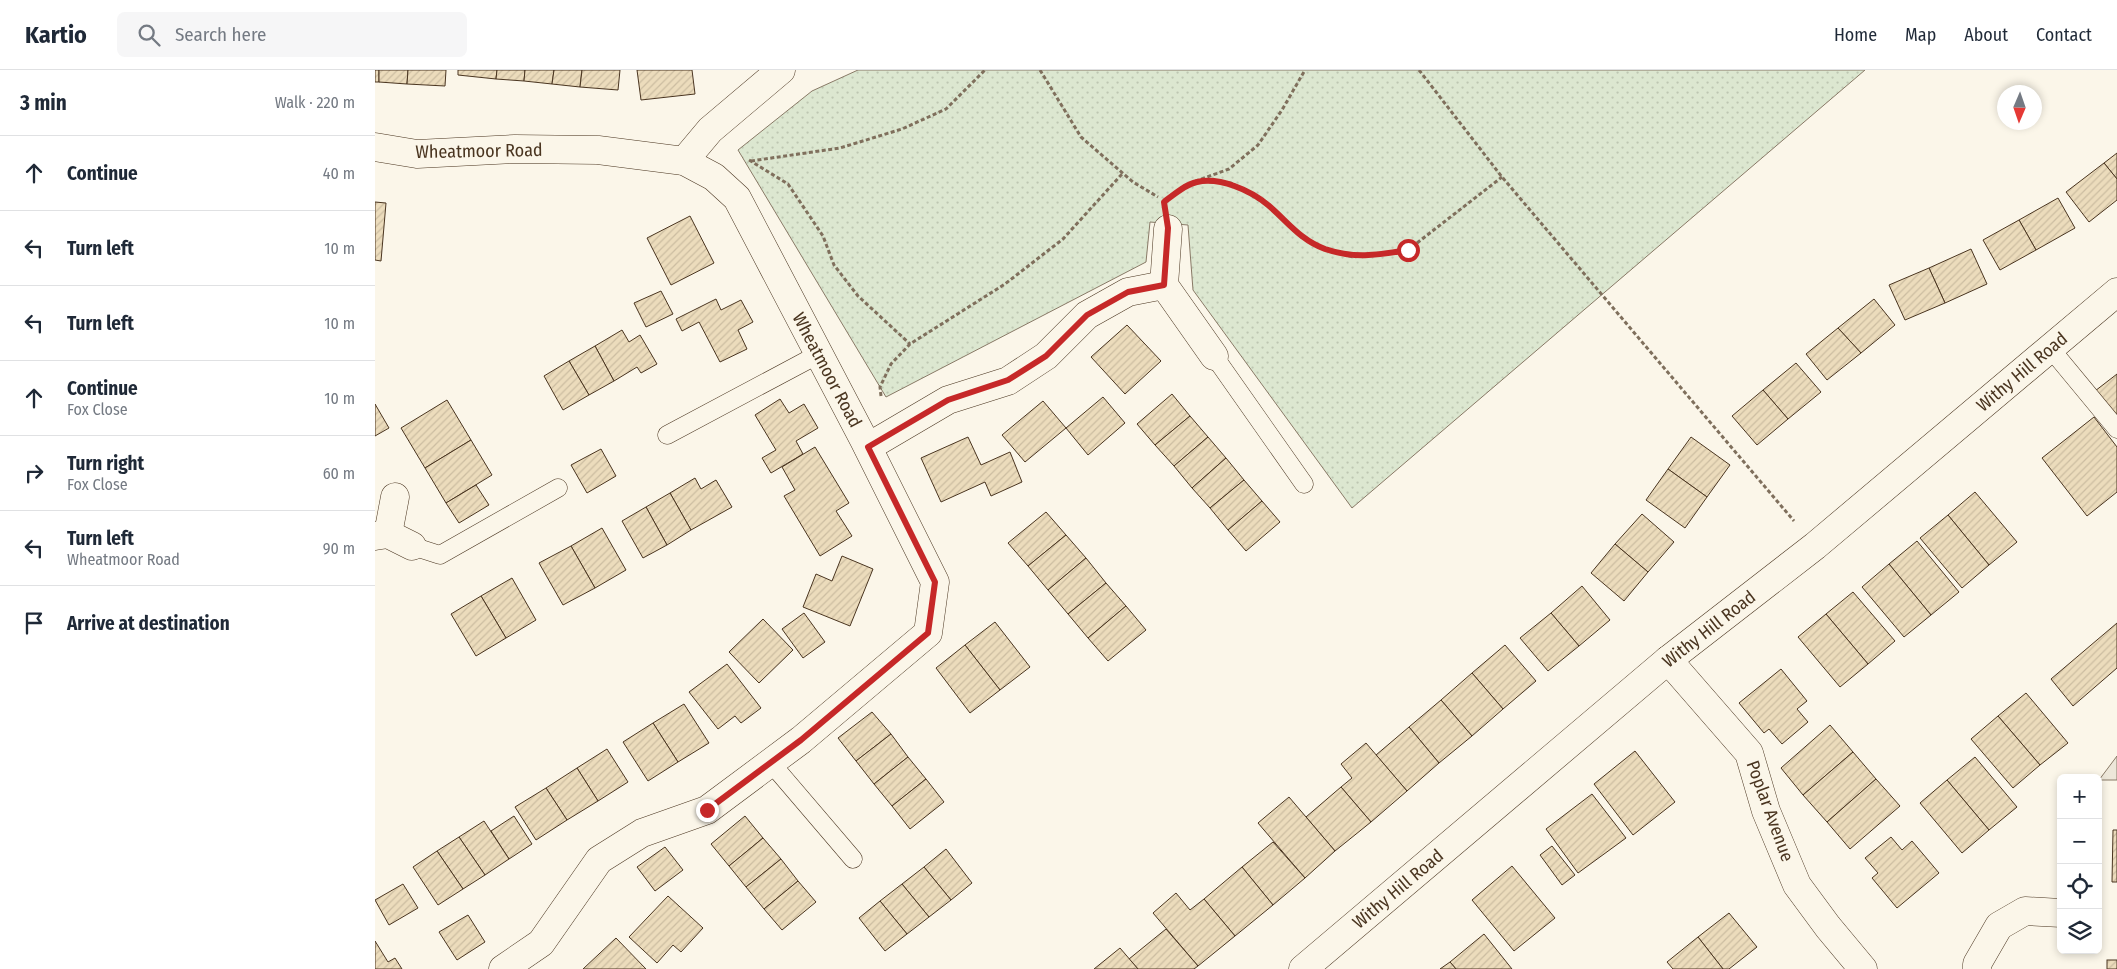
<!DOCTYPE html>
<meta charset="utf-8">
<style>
:root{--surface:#fff;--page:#f6f6f7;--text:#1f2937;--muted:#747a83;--line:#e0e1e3}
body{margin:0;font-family:"Fira Sans Condensed",sans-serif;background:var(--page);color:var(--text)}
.controls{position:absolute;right:15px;bottom:15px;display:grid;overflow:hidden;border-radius:8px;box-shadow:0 2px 8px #0003}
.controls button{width:45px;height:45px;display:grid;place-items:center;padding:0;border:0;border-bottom:1px solid var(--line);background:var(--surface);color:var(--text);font:25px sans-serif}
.compass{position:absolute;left:1622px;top:15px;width:45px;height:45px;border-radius:50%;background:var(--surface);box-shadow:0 2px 8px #0003;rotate:182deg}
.stop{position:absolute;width:15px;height:15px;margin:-11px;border:4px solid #c62828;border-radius:50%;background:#fff}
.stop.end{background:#c62828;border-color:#fff;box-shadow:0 1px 5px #0008}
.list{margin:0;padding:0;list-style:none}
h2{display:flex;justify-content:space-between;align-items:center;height:65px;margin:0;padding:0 20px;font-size:21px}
h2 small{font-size:16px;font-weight:400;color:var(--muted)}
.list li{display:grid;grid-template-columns:32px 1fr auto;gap:15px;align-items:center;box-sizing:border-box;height:75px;padding:0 20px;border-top:1px solid var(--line)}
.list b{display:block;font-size:19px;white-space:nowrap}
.list p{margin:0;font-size:16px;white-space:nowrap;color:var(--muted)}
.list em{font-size:16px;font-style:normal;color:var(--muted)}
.icon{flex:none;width:28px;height:28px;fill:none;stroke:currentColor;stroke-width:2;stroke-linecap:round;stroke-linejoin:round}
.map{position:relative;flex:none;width:1742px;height:899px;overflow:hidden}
header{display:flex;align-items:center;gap:30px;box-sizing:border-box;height:70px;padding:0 25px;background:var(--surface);border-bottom:1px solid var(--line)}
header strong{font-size:24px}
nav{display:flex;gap:28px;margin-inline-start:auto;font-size:18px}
.search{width:350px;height:45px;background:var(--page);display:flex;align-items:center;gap:12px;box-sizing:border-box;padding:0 18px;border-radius:8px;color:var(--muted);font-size:19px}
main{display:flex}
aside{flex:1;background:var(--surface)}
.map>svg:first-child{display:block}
.park{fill:url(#park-dots);stroke:#887966}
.parking{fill:#ede7d9;stroke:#887966}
.building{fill:url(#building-hatch);stroke:#4a3520}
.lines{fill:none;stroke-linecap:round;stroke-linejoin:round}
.service-casing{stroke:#4a3520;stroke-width:19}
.minor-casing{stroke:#4a3520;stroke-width:29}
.path{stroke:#7f6f5c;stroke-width:3;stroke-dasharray:4 2.5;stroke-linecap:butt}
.service{stroke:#fbf6e9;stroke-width:18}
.minor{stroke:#fbf6e9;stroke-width:28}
.route{stroke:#c62828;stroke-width:6}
.labels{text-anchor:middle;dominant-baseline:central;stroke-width:4;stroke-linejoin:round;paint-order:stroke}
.street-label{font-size:18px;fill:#4a3520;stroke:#fbf6e9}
</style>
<header>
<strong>Kartio</strong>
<div class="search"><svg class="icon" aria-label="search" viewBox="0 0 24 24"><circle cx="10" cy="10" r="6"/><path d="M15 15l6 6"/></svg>Search here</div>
<nav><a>Home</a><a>Map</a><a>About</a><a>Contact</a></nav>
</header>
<main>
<aside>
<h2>3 min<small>Walk · 220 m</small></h2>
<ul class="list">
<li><svg class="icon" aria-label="ahead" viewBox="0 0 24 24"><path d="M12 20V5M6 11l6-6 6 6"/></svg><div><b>Continue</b></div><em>40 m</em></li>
<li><svg class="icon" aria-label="left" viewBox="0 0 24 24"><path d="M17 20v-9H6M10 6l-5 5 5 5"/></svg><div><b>Turn left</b></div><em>10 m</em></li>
<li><svg class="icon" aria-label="left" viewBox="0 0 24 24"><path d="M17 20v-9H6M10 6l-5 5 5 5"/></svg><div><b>Turn left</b></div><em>10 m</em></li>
<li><svg class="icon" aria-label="ahead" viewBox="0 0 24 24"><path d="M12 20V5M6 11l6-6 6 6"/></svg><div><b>Continue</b><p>Fox Close</p></div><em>10 m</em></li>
<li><svg class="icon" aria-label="right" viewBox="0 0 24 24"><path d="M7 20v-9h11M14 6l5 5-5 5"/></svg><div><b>Turn right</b><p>Fox Close</p></div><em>60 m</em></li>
<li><svg class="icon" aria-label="left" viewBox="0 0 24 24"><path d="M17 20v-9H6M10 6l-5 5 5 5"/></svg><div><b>Turn left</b><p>Wheatmoor Road</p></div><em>90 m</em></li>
<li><svg class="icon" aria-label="arrive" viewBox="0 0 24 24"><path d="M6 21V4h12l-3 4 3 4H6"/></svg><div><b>Arrive at destination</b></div></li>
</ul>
</aside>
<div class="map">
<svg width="1742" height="899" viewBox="0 0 1742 899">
<defs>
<pattern id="park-dots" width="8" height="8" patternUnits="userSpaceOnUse" patternTransform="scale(1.25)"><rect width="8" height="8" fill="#dce7d0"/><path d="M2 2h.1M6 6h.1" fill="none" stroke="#bec7b2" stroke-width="1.8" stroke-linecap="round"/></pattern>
<pattern id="building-hatch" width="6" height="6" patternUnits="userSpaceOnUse" patternTransform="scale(1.25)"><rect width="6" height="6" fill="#ecdcbc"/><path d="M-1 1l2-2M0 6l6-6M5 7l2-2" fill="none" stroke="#ccbda1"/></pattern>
</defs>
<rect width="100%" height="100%" fill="#fbf6e9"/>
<!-- park -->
<path class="park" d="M483,0H1490L977,438L818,220L813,155L775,152L771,192L511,327L363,80L437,21Z"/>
<!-- parking -->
<path class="parking" d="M1742,686V710H1724Z"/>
<!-- building -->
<g class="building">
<rect x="0" y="0" width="4" height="12"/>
<path d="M4,0H33L32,14L4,12Z"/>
<path d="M33,0H71L70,16L32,14Z"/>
<path d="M83,0H122L121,9L83,5Z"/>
<path d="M122,0H150L149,11L121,9Z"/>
<path d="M150,0H179L177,14L149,11Z"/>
<path d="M179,0H207L205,17L177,14Z"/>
<path d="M207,0H245L243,20L205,17Z"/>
<path d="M262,0H317L320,24L266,30Z"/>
<path d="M1742,83V109L1729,93Z"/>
<path d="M1729,93L1742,109V130L1714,152L1691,122Z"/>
<path d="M1683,128L1700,158L1661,180L1644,150Z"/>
<path d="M0,132L11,133L6,191L0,190Z"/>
<path d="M315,146L339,193L296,215L272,168Z"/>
<path d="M1644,150L1661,180L1625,200L1608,170Z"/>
<path d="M1596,179L1612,214L1570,233L1554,198Z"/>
<path d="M1554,198L1570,233L1530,250L1514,215Z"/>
<path d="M286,221L298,244L271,257L259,233Z"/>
<path d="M341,229L346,240L366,230L378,252L363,260L372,279L345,292L324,252L307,261L301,249Z"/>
<path d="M1499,229L1520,255L1486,283L1463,258Z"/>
<path d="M752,255L786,291L750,324L716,287Z"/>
<path d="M1463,258L1486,283L1452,310L1431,284Z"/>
<path d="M247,260L254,272L265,265L282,294L266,303L262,297L239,311L220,276Z"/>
<path d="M220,276L239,311L214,325L194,291Z"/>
<path d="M194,291L214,325L188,340L169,306Z"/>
<path d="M1421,293L1446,322L1413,349L1388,320Z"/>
<path d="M1742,304V351L1720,321Z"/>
<path d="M1388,320L1413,349L1382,375L1357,346Z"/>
<path d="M797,324L815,346L780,375L762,354Z"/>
<path d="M728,327L750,353L713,385L691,358Z"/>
<path d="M405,329L414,343L429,334L443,358L421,371L428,384L396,403L387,388L401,380L380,345Z"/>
<path d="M72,330L96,370L50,398L26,358Z"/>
<path d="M668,331L691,358L650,392L627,365Z"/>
<path d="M0,334L14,358L0,366Z"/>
<path d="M815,346L833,367L799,396L780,375Z"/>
<path d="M1719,347L1742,377V422L1712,446L1667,388Z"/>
<path d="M593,367L606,395L635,382L647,412L616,426L610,412L566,432L546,388Z"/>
<path d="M833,367L851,388L817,418L799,396Z"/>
<path d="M1316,367L1355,395L1332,427L1293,399Z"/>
<path d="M96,370L117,405L71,433L50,398Z"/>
<path d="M440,377L474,433L461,441L477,466L445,486L409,426L420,420L407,397Z"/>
<path d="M226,379L241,406L212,423L196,395Z"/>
<path d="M851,388L869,410L835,438L817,418Z"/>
<path d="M1293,399L1332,427L1310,458L1271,430Z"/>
<path d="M320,408L326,419L341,410L357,437L316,460L295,423Z"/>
<path d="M869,410L887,431L853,460L835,438Z"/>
<path d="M101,415L114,435L84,453L71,433Z"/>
<path d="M1600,422L1642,472L1614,495L1573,445Z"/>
<path d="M295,423L316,460L292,475L271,437Z"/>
<path d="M887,431L905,452L871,481L853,460Z"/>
<path d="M271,437L292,475L268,488L247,451Z"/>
<path d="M671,442L691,465L653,496L633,473Z"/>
<path d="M1267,444L1299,472L1273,502L1240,474Z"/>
<path d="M1573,445L1614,495L1587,518L1545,468Z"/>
<path d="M227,458L251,500L220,518L196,476Z"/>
<path d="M691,465L711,488L673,520L653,496Z"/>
<path d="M1542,471L1584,522L1556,545L1514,494Z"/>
<path d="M1240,474L1273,502L1249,531L1216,503Z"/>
<path d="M196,476L220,518L188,535L164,493Z"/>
<path d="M467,486L498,499L475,556L428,537L441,504L457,511Z"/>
<path d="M711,488L731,513L693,544L673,520Z"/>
<path d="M1514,494L1556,545L1529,567L1487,517Z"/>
<path d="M137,508L161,550L131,568L106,526Z"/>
<path d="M731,513L751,536L713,568L693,544Z"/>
<path d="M1207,516L1235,550L1204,576L1176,543Z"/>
<path d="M1478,522L1520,571L1493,594L1451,544Z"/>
<path d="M106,526L131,568L101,586L76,544Z"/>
<path d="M751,536L771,560L733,591L713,568Z"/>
<path d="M429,543L450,572L428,588L407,559Z"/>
<path d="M1176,543L1204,576L1173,601L1145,568Z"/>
<path d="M1451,544L1493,594L1465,617L1423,567Z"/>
<path d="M388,549L418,580L384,613L354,582Z"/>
<path d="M620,552L655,597L625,620L590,575Z"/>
<path d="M1742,553V598L1698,636L1676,609Z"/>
<path d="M590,575L625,620L595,643L561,598Z"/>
<path d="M1130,575L1161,611L1128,639L1097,603Z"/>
<path d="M352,594L386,638L366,653L360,646L343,659L314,622Z"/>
<path d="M1406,599L1432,631L1422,639L1433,652L1407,674L1394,659L1389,663L1364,633Z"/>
<path d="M1097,603L1128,639L1097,666L1066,630Z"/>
<path d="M1651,623L1693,673L1665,695L1623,646Z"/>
<path d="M1066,630L1097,666L1064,693L1034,657Z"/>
<path d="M309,634L334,673L303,692L278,653Z"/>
<path d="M497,642L516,664L481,691L463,668Z"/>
<path d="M1623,646L1665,695L1638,718L1596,669Z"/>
<path d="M278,653L303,692L273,711L248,672Z"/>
<path d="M1455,655L1478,682L1428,725L1406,698Z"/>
<path d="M1034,657L1064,693L1032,721L1001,685Z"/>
<path d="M516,664L533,687L499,714L481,691Z"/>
<path d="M991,673L1032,721L996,752L966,717L977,708L966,694Z"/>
<path d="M232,679L253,712L223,731L202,698Z"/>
<path d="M1260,681L1300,732L1258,765L1219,714Z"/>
<path d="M1478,682L1501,709L1452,752L1428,725Z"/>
<path d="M533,687L551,709L517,736L499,714Z"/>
<path d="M1600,687L1642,737L1614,760L1572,710Z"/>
<path d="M202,698L223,731L192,750L171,718Z"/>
<path d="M551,709L569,732L535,759L517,736Z"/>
<path d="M1501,709L1525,736L1475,779L1452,752Z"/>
<path d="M1572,710L1614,760L1587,783L1545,733Z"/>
<path d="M966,717L996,752L960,781L931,747Z"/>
<path d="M171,718L192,750L161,770L140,737Z"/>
<path d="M1217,724L1251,768L1203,803L1171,759Z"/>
<path d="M914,727L960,781L930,808L883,753Z"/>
<path d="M139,746L157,774L134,789L116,761Z"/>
<path d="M370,746L388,768L354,796L336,774Z"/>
<path d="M109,751L134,789L110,805L84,767Z"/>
<path d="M1738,760H1742V812H1737Z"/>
<path d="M84,767L110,805L88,819L62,781Z"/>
<path d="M1516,767L1527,780L1537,771L1564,803L1522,838L1497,808L1503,803L1490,788Z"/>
<path d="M388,768L406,789L371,817L354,796Z"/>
<path d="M898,772L930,808L898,835L867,797Z"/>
<path d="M1177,776L1200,805L1187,815L1165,785Z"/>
<path d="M290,777L308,800L280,821L262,797Z"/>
<path d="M571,779L597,813L576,830L549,797Z"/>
<path d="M62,781L88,819L63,835L38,797Z"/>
<path d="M406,789L423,811L389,839L371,817Z"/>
<path d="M1137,796L1180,848L1139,881L1097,830Z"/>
<path d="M549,797L576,830L554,847L527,814Z"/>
<path d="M867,797L898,835L860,866L829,829Z"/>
<path d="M423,811L441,832L407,860L389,839Z"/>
<path d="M28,814L43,838L14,855L0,830Z"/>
<path d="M527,814L554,847L532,864L505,831Z"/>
<path d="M801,823L815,840L829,829L860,866L823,896L778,843Z"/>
<path d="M293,826L328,858L306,882L298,875L282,893L254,867Z"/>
<path d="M505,831L532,864L510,881L484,848Z"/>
<path d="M1354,843L1382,877L1354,899H1348L1323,867Z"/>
<path d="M93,845L110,872L82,890L64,862Z"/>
<path d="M791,859L823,896L819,899H763L754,889Z"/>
<path d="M1109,864L1137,899H1081L1075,892Z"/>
<path d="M1323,867L1348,899H1298L1292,892Z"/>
<path d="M241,868L271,899H208Z"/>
<path d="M0,871L13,892L20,888L27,899H0Z"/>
<path d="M745,878L763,899H719Z"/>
<rect x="1732" y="890" width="10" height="9"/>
<path d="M1075,892L1081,899H1065Z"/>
</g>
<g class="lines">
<defs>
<g id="service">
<path d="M1675,278L1742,359"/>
<path d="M839,286L929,414"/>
<path d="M292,365L444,284"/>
<path d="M37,476L65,485L183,418"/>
<path d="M396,693L478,789"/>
</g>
<g id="minor">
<path d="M0,77L42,84L140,79L223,80L309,91L339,107L362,128L489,370L560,512L553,563L426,670L332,740L267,763L224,790L166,873L128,899"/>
<path d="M309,91L335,60L406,0"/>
<path d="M793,159L789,215L839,286"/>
<path d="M493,377L573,330L633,311L671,286L712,245L753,222L789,215"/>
<path d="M13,464L20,427"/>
<path d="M0,466L13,464L37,476"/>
<path d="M1293,590L1374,683L1391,741L1422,815L1453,857L1488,899"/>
<path d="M928,899L1293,590L1440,476L1742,222"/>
<path d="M1602,899V894L1624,856L1650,841L1686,843"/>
</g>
</defs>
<!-- service casing -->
<use href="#service" class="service-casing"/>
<!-- minor casing -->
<use href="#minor" class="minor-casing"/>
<!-- path -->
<g class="path">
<path d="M665,0L706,67L758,112L783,127"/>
<path d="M1044,0L1127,107L1419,451"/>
<path d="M374,90L413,114L448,166L459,195L483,226L535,274"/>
<path d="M376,91L465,78L527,59L571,39L610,0"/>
<path d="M821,111L856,113L891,134L926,167L948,179L978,187L1033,180L1127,107"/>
<path d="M798,125L821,111L854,99L883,75L907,40L930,0"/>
<path d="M506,326L505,317L516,294L535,274L630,214L688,169L747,104"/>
</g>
<!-- service -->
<use href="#service" class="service"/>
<!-- minor -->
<use href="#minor" class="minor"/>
</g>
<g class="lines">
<!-- route -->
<path class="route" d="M332,740L426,670L553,563L560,512L493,377L573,330L633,310L671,286L712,245L753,222L789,215L793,158L789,132C798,125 811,114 822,112C845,107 875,120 893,135C912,151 925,170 950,179C980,189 1002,185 1033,180"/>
</g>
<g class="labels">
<!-- street labels -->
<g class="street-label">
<text transform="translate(104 81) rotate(-1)">Wheatmoor Road</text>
<text transform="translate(452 300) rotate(62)">Wheatmoor Road</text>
<text transform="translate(1647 302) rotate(-40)">Withy Hill Road</text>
<text transform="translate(1334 559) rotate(-38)">Withy Hill Road</text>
<text transform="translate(1395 741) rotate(70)">Poplar Avenue</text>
<text transform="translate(1023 819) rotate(-40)">Withy Hill Road</text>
</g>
</g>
</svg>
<div class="controls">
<button>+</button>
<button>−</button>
<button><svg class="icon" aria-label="locate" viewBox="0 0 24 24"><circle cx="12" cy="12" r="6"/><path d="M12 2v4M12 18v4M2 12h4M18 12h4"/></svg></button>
<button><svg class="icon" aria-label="layers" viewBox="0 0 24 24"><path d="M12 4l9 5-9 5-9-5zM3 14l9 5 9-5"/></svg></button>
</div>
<svg class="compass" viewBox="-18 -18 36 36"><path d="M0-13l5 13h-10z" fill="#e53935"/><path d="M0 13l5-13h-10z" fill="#747a83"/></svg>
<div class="stop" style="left:1033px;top:180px"></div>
<div class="stop end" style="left:332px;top:740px"></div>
</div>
</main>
